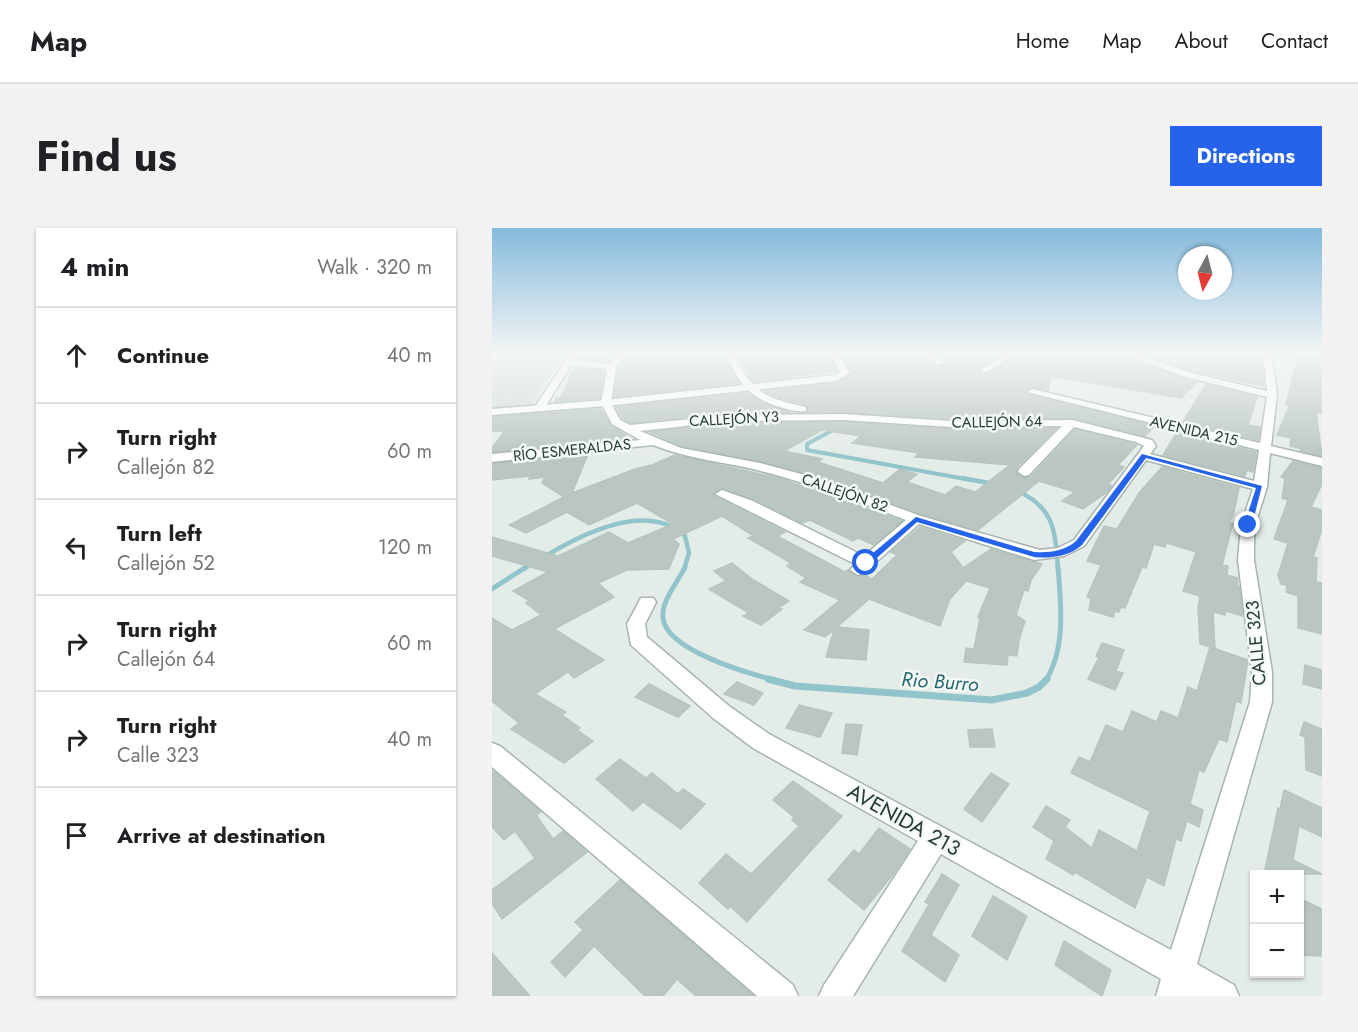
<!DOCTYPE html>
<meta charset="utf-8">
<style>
:root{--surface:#fff;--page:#f2f2f2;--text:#202124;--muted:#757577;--line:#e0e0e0;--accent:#2563eb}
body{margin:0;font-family:Jost,sans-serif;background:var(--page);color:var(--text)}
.controls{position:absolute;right:18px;bottom:18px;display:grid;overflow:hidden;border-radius:0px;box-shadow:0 2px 4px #0004}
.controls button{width:54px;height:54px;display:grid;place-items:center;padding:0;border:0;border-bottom:2px solid var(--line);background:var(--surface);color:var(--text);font:30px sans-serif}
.compass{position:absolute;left:686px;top:18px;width:54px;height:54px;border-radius:50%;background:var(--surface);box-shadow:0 2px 4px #0004;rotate:187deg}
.stop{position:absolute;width:18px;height:18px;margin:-14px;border:4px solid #2563eb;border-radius:50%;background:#fff}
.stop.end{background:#2563eb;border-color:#fff;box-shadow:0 2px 6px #0008}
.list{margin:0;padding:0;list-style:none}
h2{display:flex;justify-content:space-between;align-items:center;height:78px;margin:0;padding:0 24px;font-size:26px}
h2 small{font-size:20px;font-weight:400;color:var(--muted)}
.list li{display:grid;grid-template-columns:39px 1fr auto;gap:18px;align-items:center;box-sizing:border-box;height:96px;padding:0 24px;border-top:2px solid var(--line)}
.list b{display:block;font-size:22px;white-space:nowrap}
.list p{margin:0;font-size:20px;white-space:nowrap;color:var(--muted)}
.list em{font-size:20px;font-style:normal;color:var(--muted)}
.icon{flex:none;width:33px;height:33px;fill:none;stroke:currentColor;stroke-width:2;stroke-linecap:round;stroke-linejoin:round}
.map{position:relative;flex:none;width:830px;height:768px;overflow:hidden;border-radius:0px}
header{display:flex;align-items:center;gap:36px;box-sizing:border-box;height:84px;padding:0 30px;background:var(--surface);border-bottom:2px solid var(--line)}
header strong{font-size:28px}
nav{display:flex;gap:33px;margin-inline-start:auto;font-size:21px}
.intro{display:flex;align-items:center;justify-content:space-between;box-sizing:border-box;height:144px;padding:0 36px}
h1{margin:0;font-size:42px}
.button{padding:15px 27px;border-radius:0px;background:var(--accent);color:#fff;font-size:21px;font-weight:700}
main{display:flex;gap:36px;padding:0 36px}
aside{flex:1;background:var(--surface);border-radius:0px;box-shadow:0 2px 4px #0004}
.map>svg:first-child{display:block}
.built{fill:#d2dcd7}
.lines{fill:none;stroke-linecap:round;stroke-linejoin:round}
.stream-far3{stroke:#92c4cb;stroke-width:4}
.stream-far2{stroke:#92c4cb;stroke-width:4.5}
.stream-far1{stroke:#92c4cb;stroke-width:5}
.stream{stroke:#92c4cb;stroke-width:7}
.building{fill:#bac6c1;stroke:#b7c5bf;stroke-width:1.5;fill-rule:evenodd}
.street-casing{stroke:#a7b4af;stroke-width:3}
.secondary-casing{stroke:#a4b7af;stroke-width:3}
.street{fill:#fff;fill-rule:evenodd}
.secondary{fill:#fff;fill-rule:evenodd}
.route{fill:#2563eb}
.labels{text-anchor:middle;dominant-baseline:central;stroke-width:5;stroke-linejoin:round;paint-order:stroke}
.far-street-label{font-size:15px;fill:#253c35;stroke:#f4f9f6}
.street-label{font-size:18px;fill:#253c35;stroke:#f4f9f6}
.water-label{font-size:20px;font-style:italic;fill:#256872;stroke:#f4f9f6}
.near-street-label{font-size:21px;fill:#253c35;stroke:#f4f9f6}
</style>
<header>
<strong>Map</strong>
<nav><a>Home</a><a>Map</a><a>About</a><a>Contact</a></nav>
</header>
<div class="intro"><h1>Find us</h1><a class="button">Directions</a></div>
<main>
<aside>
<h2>4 min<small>Walk · 320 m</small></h2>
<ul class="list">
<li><svg class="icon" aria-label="ahead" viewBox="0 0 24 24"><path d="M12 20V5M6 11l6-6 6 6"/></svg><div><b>Continue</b></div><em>40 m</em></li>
<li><svg class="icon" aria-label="right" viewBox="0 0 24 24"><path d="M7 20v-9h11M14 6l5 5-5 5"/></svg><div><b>Turn right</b><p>Callejón 82</p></div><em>60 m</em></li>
<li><svg class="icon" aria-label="left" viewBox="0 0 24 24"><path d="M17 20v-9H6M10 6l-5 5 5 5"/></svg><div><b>Turn left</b><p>Callejón 52</p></div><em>120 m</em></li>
<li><svg class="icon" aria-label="right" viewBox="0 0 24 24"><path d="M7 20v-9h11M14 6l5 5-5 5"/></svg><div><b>Turn right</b><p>Callejón 64</p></div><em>60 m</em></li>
<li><svg class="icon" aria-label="right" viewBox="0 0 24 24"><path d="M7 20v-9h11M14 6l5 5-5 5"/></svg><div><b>Turn right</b><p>Calle 323</p></div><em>40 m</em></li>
<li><svg class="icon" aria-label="arrive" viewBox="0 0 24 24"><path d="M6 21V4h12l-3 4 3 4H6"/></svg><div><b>Arrive at destination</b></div></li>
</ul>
</aside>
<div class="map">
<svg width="830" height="768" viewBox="0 0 830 768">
<rect width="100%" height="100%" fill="#e4ece8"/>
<!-- built -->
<path class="built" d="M0,124H74L39,178L0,181Z"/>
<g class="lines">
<!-- stream-far3 -->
<path class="stream-far3" d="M343,201L315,216V222L479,252"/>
<!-- stream-far2 -->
<g class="stream-far2">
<path d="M470,250L502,256"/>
<path d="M525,263C563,279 563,304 566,341"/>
<path d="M52,329C88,307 154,272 193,308L197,325L192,341"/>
<path d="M32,341L41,335"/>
</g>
<!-- stream-far1 -->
<g class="stream-far1">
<path d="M193,339C186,354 169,373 171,390C174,422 255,445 282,452"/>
<path d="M0,361L34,339"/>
<path d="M554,452C574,420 569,376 566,339"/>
</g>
<!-- stream -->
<path class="stream" d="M276,451L303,458L500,472L535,465L547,459L555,451"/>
</g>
<!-- building -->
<g class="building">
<path d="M95,124H124L117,134L90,131Z"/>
<path d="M137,124H232L247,155L122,169L126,140Z"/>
<path d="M244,124H276V126L335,124L345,143L261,154Z"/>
<path d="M347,124H432L446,139L454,135L445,124H462L464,126L515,124L486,141L494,146L530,124H627L689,150L705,154L689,170L559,148L556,162L541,159L533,163L534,166L663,198L653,208L580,190L459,191L351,184H316L315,177L288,170L273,163L345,155L360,146Z"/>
<path d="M646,124H769L772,158L697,142Z"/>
<path d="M807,124H830V185L824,184L830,228L808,223L810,221L798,218L799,210L785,207L798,177L794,176Z"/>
<path d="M82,140L112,143L108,170L63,174L64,170H69Z"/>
<path d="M714,156L765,169L756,197L768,199L766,212L691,194Z"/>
<path d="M256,165L269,174L298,184L240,185L138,195L130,190L124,179Z"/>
<path d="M109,181L118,197L134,207L133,211L0,224V220L13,203H0V189Z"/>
<path d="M351,194L459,201L565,200L525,239L524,245L532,250L539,249L583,201L645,217L626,237L632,239L616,256L620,258L615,264L591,281L570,273L583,264L547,253L486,302L430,286L329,249L268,233L190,218L158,204L240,195ZM330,202L369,208L360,215L427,225L423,229L518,237L483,264L464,258L453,267L415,254L425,246L408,241L391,255L326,234L330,231L292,223Z"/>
<path d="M685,204L764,224L761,244L755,242L753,248L671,227Z"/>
<path d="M96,226L80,265L143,241L160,237L183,227L287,250L410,293L382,317L366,310L361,313L318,292L310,295L262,271L231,260L221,265L222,268L293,304L285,308L353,344L356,342L365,349L373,347L380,351L405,327L399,324L428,299L473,313L459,324L471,340L499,321L550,336L539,352L536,363L532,362L524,387L533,393L527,412L525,428L516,427L515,437L472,434L474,420L482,421L488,390L486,389L498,360L474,353L458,371L448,398L377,371L345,399L377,402L374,432L334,429L342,402L333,409L312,402L348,372L308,354L314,350L295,338L299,335L256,310L262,308L230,288L181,311L187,316L177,341L135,342L106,355L122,369L62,401L112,432L82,450L76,444L43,466L74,484L70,487L88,500L85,502L101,513L72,535L19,501L27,495L0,473V390L20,402L49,387L34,375L38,373L21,363L56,344L0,328V309L66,328L117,304L136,315L181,296L145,275L97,297L75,284L34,305L17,297L72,269L50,255L53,249L37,251L38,248L0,252V236Z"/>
<path d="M801,233L830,240V256L819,279L830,282V301L821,329L825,330L824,354L830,355V406L806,400V368L794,364L795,357L789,356L786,347L796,315L782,311L796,272L790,270L793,251L789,249Z"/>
<path d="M670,239L747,260L741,288L737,294L741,295L730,337L736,338L735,347L746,350L745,358H747L751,388L734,383L733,387L721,384L723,420L708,416L706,379L708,368L691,363L704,324L675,315L673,319L662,316L654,340L650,339L633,380L629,379L627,384L623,383L621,389L597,382L599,370L595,369L609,337L595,333L612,298L625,301L647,265Z"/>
<path d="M240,335L260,351L297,373L286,380L290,381L269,397L251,388L257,385L217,361L234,353L222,343Z"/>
<path d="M610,415L632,422L624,443L631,445L623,462L596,451L607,429L604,428Z"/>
<path d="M718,419L756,432L749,475L744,473L735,514L727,511L712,544L707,542L698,576L711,582L707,599L695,593L689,613L684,611L672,658L655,649L643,680L583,644L581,647L554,631L562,613L541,599L554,578L578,592L573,599L600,620L607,602L645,623L658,583L579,545L587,529L598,534L614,497L631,504L640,483L665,494L669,483L686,490L696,459L705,463Z"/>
<path d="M813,437L830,442V461L811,456Z"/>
<path d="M245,454L271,465L262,477L232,466Z"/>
<path d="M157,456L198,478L186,489L143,469Z"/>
<path d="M307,477L340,485L328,509L294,500Z"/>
<path d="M812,494L830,501V548L814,542L813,509L808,507Z"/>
<path d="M354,496L370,497L365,527L350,525Z"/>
<path d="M500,501L503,519H478L476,502Z"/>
<path d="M128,531L154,550L160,545L186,566L191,561L213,576L189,601L151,574L141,583L104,551Z"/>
<path d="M0,542L49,584L44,587L61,611L71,603L95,624L10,691L0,676V662L43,630L23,603L12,612L0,599Z"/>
<path d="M499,545L517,556L490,594L472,581Z"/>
<path d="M301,553L350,588L255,694L238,678L236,681L207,655L234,626L259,646L307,598L300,592L302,589L281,572Z"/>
<path d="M792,562L830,580V609L807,598L801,632L830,646H785L773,641L786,580L788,581Z"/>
<path d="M387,600L418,621L403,644L372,682L336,652L362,622L367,626Z"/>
<path d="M450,646L467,657L439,707L467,727L453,754L410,723L437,676L433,674Z"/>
<path d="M128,652L249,757L262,768H204L185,751L171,768H153L102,718L73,749L59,734L91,702L83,694Z"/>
<path d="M501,668L535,688L515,732L480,708Z"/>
<path d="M807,670L830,681V728L807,727Z"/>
<path d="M572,713L619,742L610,768L563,737Z"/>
<path d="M0,725L38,768H0Z"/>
</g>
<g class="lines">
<defs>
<g id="street">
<path d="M79,124H87L82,132L118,136L127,124H135L124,139L119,175L128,192L138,197L240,187L351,186L459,193L580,192L660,212L664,218L658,226L762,253L767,222L535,164L540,161L768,215L775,169L690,148L629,124H640L696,144L775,163L771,124H779L785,167L779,218L830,230V238L778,225L775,259L763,297L762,313V332L780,444V474L705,736L742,757L747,768H664L669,751L449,626L361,768H327L332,757L426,613L261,520L221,490L139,417L135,396L149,370H161L164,374L153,396L155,409L237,478L277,506L679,722L758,474L760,444L746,332L749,297L761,261L654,232L592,318L572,328L542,332L427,296L372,345L366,347L358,342L363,336L223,266L230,262L261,273L372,328L414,292C366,274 319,256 269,243C233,234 196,231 161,217L0,234V226L148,212L120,196L109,175L115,141L79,137L52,181H44L43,179ZM351,192L459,199L570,198L527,241L526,244L532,248L537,247L582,199L644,214L652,218L582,312L566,320L548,322L429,288L328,251L268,235L189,220L148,203L240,193Z"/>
<path d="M234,124H242C258,164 273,170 314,179V183C306,184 298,182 291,180C259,172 244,154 234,124Z"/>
<path d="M434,124H442L452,135L445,137Z"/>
<path d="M519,124H528L495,144L488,142Z"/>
<path d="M0,515L8,518L301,757L306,768H265L0,539Z"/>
</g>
<path id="secondary" d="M337,124H345L358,145L344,153L114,178L0,187V181L114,172L342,147L348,144Z"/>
</defs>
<!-- street casing -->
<use href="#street" class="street-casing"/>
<!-- secondary casing -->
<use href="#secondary" class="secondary-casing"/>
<!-- street -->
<use href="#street" class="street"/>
<!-- secondary -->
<use href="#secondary" class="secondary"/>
</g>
<!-- sky -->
<linearGradient id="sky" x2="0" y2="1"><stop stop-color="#85badc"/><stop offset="0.54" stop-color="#f3f6f5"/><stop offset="1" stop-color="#f3f6f5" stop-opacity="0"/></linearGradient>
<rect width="830" height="231" fill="url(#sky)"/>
<!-- route -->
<path class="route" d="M650,226L770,258L760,297L756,299L752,297L764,260L654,230L590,317C578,328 558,331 542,329L425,294L377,337L369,335L424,289L542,324C557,325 573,323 584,313Z"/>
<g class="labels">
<!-- far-street labels -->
<g class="far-street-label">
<text transform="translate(242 191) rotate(-3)">CALLEJÓN Y3</text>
<text transform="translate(505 194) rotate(-1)">CALLEJÓN 64</text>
<text transform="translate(702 203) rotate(13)">AVENIDA 215</text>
<text transform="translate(80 222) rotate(-6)">RÍO ESMERALDAS</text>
<text transform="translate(353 265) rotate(19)">CALLEJÓN 82</text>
</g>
<!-- street labels -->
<g class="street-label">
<text transform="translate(764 415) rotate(-95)">CALLE 323</text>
</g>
<!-- water labels -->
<g class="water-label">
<text transform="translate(448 454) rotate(4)">Rio Burro</text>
</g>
<!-- near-street labels -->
<g class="near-street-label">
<text transform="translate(412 592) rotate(29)">AVENIDA 213</text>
</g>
</g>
</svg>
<div class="controls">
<button>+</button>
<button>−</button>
</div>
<svg class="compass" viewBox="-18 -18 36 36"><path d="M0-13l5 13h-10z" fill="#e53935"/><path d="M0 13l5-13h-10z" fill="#757577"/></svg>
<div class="stop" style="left:374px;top:335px"></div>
<div class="stop end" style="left:756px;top:297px"></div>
</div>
</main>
